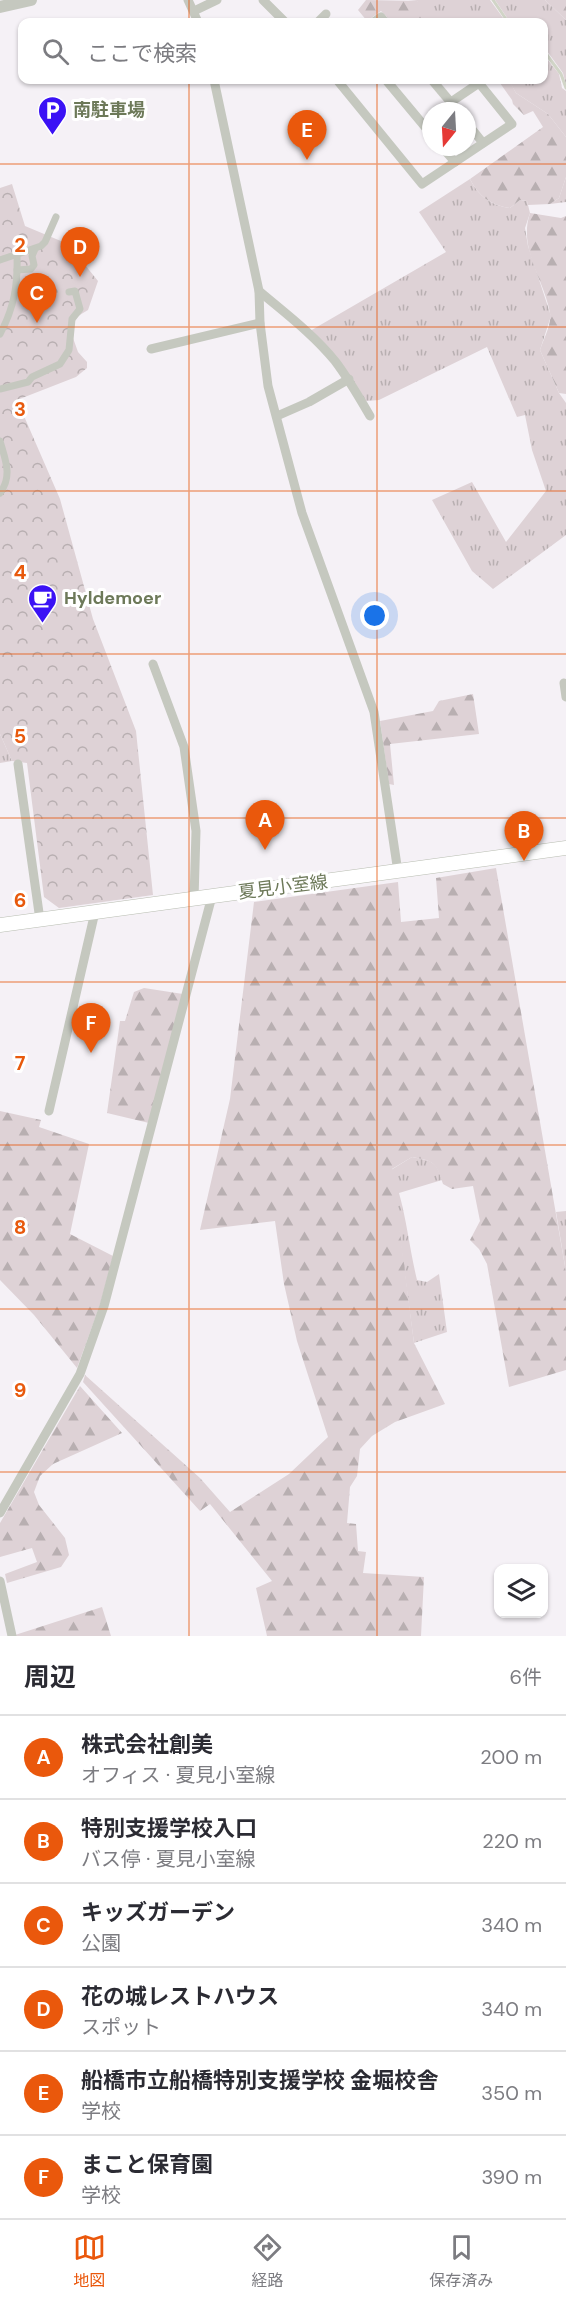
<!DOCTYPE html>
<html lang="ja">
<meta charset="utf-8">
<style>
:root{--surface:#fff;--page:#f2f2f3;--text:#2b2b33;--muted:#7c7c81;--line:#e1e1e2;--accent:#ea580c}
body{margin:0;font-family:"DM Sans","Noto Sans JP",sans-serif;background:var(--page);color:var(--text)}
.controls{position:absolute;right:18px;bottom:18px;display:grid;overflow:hidden;border-radius:12px;box-shadow:0 2px 4px #0004}
.controls button{width:54px;height:54px;display:grid;place-items:center;padding:0;border:0;border-bottom:2px solid var(--line);background:var(--surface);color:var(--text);font:30px sans-serif}
.compass{position:absolute;left:422px;top:102px;width:54px;height:54px;border-radius:50%;background:var(--surface);box-shadow:0 2px 4px #0004;rotate:198deg}
.you{position:absolute;left:375px;top:616px;width:21px;height:21px;margin:-15px;border:4px solid #fff;border-radius:50%;background:#1a73e8;box-shadow:0 0 0 9px #1a73e833}
.badge{display:grid;place-items:center;width:39px;height:39px;border-radius:50%;background:var(--accent);color:#fff;font-size:20px;font-weight:700}
.pin{position:absolute;translate:-50% -50px;filter:drop-shadow(0 2px 3px #0008)}
.pin::after{content:'';position:absolute;top:32px;width:21px;height:18px;background:inherit;clip-path:polygon(0 0,100% 0,50% 100%)}
.list{margin:0;padding:0;list-style:none}
h2{display:flex;justify-content:space-between;align-items:center;height:78px;margin:0;padding:0 24px;font-size:26px}
h2 small{font-size:20px;font-weight:400;color:var(--muted)}
.list li{display:grid;grid-template-columns:39px 1fr auto;gap:18px;align-items:center;box-sizing:border-box;height:84px;padding:0 24px;border-top:2px solid var(--line)}
.list b{display:block;font-size:22px;white-space:nowrap}
.list p{margin:0;font-size:20px;white-space:nowrap;color:var(--muted)}
.list em{font-size:20px;font-style:normal;color:var(--muted)}
.icon{flex:none;width:33px;height:33px;fill:none;stroke:currentColor;stroke-width:2;stroke-linecap:round;stroke-linejoin:round}
.map{position:relative;flex:none;width:566px;height:1636px;overflow:hidden}
.search{position:absolute;background:var(--surface);box-shadow:0 2px 4px #0004;left:18px;right:18px;top:18px;height:66px;display:flex;align-items:center;gap:15px;box-sizing:border-box;padding:0 21px;border-radius:12px;color:var(--muted);font-size:22px}
.sheet{height:582px;background:var(--surface)}
nav{display:flex;justify-content:space-around;align-items:center;box-sizing:border-box;height:84px;border-top:2px solid var(--line);background:var(--surface);font-size:16px;color:var(--muted)}
nav a{display:grid;justify-items:center;gap:3px}
nav .on{color:var(--accent)}
.map>svg:first-child{display:block}
.grass{fill:url(#grass-tufts)}
.forest{fill:url(#forest-firs)}
.park{fill:url(#park-crowns)}
.lines{fill:none;stroke-linecap:round;stroke-linejoin:round}
.stream{stroke:#d1d5c7;stroke-width:3}
.secondary-casing{stroke:#b8bdb1;stroke-width:15}
.pedestrian{stroke:#c5c8bf;stroke-width:7}
.minor{stroke:#c5c8bf;stroke-width:9}
.tertiary{stroke:#c5c8bf;stroke-width:12}
.secondary{stroke:#fff;stroke-width:14}
.grid{fill:none;stroke:#e8590c;stroke-width:1.5;stroke-opacity:0.55}
.labels{text-anchor:middle;dominant-baseline:central;stroke-width:6;stroke-linejoin:round;paint-order:stroke}
.poi-label{font-size:18px;font-weight:bold;fill:#6d7959;stroke:#fff;text-anchor:start}
.street-label{font-size:18px;fill:#6d7959;stroke:#fff}
.grid-label{font-size:20px;text-anchor:middle;font-weight:bold;fill:#e8590c;stroke:#fff;stroke-width:6;stroke-linejoin:round;paint-order:stroke}
</style>
<div class="map">
<svg width="566" height="1636" viewBox="0 0 566 1636">
<defs>
<pattern id="grass-tufts" width="24" height="20" patternUnits="userSpaceOnUse" patternTransform="scale(1.5)"><rect width="24" height="20" fill="#ded2d6"/><path d="M3 7l-1-3M5 7V3M7 7l1-3M15 17l-1-3M17 17v-4M19 17l1-3" fill="none" stroke="#b8afb1"/></pattern>
<pattern id="forest-firs" width="22" height="20" patternUnits="userSpaceOnUse" patternTransform="scale(1.5)"><rect width="22" height="20" fill="#ded2d6"/><path d="M5 1l3.5 6h-7zM16 11l3.5 6h-7z" fill="#b8afb1"/></pattern>
<pattern id="park-crowns" width="20" height="18" patternUnits="userSpaceOnUse" patternTransform="scale(1.5)"><rect width="20" height="18" fill="#ded2d6"/><path d="M2 6a3 3 0 1 1 6 0M12 15a3 3 0 1 1 6 0" fill="none" stroke="#b8afb1"/></pattern>
</defs>
<rect width="100%" height="100%" fill="#f5f1f6"/>
<!-- grass -->
<g class="grass">
<path d="M408,0H490L506,22H428L423,18L417,1Z"/>
<path d="M495,0H545L566,20V85L563,73L544,47V22H510Z"/>
<path d="M544,55L559,74L562,88L566,91V137L548,114L516,93L509,81L544,80Z"/>
<path d="M566,177V202L550,204L559,198Z"/>
<path d="M470,179C479,197 491,205 510,208L520,200L527,201L530,213L525,228L528,246L551,316L540,350L559,393L566,403V535L493,589L472,571L432,500L472,482L506,542L546,491L532,450L525,415L517,417L487,347L379,400L366,401L310,331L446,252L419,212Z"/>
<path d="M0,734L12,761L0,763Z"/>
<path d="M412,1157C431,1161 436,1160 442,1180L399,1193C407,1222 410,1251 417,1280L427,1282L439,1274L447,1332L414,1343L391,1170Z"/>
<path d="M566,1211V1272L556,1212Z"/>
</g>
<!-- forest -->
<g class="forest">
<path d="M366,0L417,1L423,8V18L428,22H404L402,20L392,22L381,11L367,21L358,10Z"/>
<path d="M545,0H566V20Z"/>
<path d="M501,80H509L516,93L548,114L566,137V177L559,198L550,204L528,205L527,201L520,200L510,208C491,205 479,197 470,179L543,127L533,111L524,115L513,104L512,100L500,83Z"/>
<path d="M530,213L561,218L566,216V394L559,393L540,350C543,340 552,324 550,313C544,279 518,249 530,213Z"/>
<path d="M473,694L479,734L390,744L394,785L389,784L380,721L433,711L439,701Z"/>
<path d="M496,868L566,1272V1370L509,1387L487,1264L479,1249L470,1240L480,1221L473,1186L452,1189L443,1184C436,1162 434,1161 412,1157L392,1169L414,1343L445,1404L395,1422L372,1436L360,1449L357,1476L350,1487L347,1523L356,1524L358,1551L366,1552L363,1573L424,1577L421,1636H267L256,1588L272,1581L210,1504L200,1511L83,1382L85,1375L200,1478L230,1512L289,1474L328,1437L297,1341L284,1284L275,1221L200,1230L230,1099L254,902L398,882L401,922L439,918L436,878Z"/>
<path d="M144,988L183,994L149,1123L107,1113L120,1021H125L134,992Z"/>
<path d="M0,1111L41,1120L39,1127L89,1144L70,1234L113,1256L100,1305L77,1368L34,1315L0,1280Z"/>
<path d="M80,1386L122,1433L53,1464L40,1476L34,1492L39,1505L65,1538L69,1555L61,1567L7,1583L5,1574L37,1562L32,1548L0,1557V1523Z"/>
<path d="M102,1607L111,1636H16L15,1635Z"/>
</g>
<!-- park -->
<path class="park" d="M12,184L25,226L68,244L98,281L88,310L78,316L75,321L73,338L78,352L87,362V368L76,377L17,400L60,499L93,619L136,731L153,895L59,908L44,897L27,763L12,761L0,734V188Z"/>
<g class="lines">
<!-- stream -->
<g class="stream">
<path d="M493,0L508,22"/>
<path d="M544,51L561,74L566,88"/>
</g>
<defs>
<path id="secondary" d="M0,925L566,848"/>
</defs>
<!-- secondary casing -->
<use href="#secondary" class="secondary-casing"/>
<!-- pedestrian -->
<g class="pedestrian">
<path d="M0,260L41,246L45,242L56,217"/>
<path d="M17,270L31,269L34,265L32,256L35,249"/>
<path d="M0,334C14,308 18,285 17,256"/>
<path d="M0,389L28,382L32,377L60,364L69,350L72,319L80,309L75,291L69,292"/>
<path d="M0,441C5,459 13,476 0,493"/>
</g>
<!-- minor -->
<g class="minor">
<path d="M188,0L198,22"/>
<path d="M263,0L285,22"/>
<path d="M194,11L217,0"/>
<path d="M318,22L326,14"/>
<path d="M374,22L381,17L385,22"/>
<path d="M214,80L259,291L260,323L268,386L302,513L374,712L398,872"/>
<path d="M337,80L422,184L512,124L479,83L451,102"/>
<path d="M386,80L431,134"/>
<path d="M432,80L458,111"/>
<path d="M467,123L483,143"/>
<path d="M442,147L455,162"/>
<path d="M259,291C285,313 313,334 335,361C348,378 359,397 370,416"/>
<path d="M151,349L260,323"/>
<path d="M277,416L309,402L349,379"/>
<path d="M153,664L184,747L196,831L194,899"/>
<path d="M564,683L566,697"/>
<path d="M18,764L40,920"/>
<path d="M49,1111L95,912"/>
<path d="M0,1513L80,1374L104,1306L212,896"/>
<path d="M0,1581L12,1636"/>
</g>
<!-- tertiary -->
<path class="tertiary" d="M0,7L31,0"/>
<!-- secondary -->
<use href="#secondary" class="secondary"/>
</g>
<!-- grid -->
<path class="grid" d="M189,0V22M377,0V22M189,80V1636M377,80V1636M0,164H566M0,327H566M0,491H566M0,654H566M0,818H566M0,982H566M0,1145H566M0,1309H566M0,1472H566"/>
<!-- icons -->
<defs>
<symbol id="parking-pin" viewBox="-11 -11 22 30"><path d="M0 17L-7.5 6A9.5 9.5 0 1 1 7.5 6Z" fill="#3b12f5" stroke="#fff"/><path d="M-3.5-5.5H1a3.5 3.5 0 0 1 0 7H-1V5.5H-3.5ZM-1-3.4V-.6H.8a1.4 1.4 0 0 0 0-2.8Z" fill="#fff"/></symbol>
<symbol id="cafe-pin" viewBox="-11 -11 22 30"><path d="M0 17L-7.5 6A9.5 9.5 0 1 1 7.5 6Z" fill="#3b12f5" stroke="#fff"/><path d="M-5.5-4.5H6V0H3Q3 3.5 0 3.5H-2.5Q-5.5 3.5-5.5 0ZM3-3.2v2h1.7v-2ZM-6 4.5H4V6H-6Z" fill="#fff"/></symbol>
</defs>
<g fill-rule="evenodd">
<use href="#parking-pin" x="36" y="94" width="33" height="45"/>
<use href="#cafe-pin" x="26" y="582" width="33" height="45"/>
</g>
<g class="labels">
<!-- poi labels -->
<g class="poi-label">
<text x="73" y="110">南駐車場</text>
<text x="64" y="598">Hyldemoer</text>
</g>
<!-- street labels -->
<g class="street-label">
<text transform="translate(283 887) rotate(-7)">夏見小室線</text>
</g>
</g>
<g class="grid-label">
<text x="20" y="252">2</text>
<text x="20" y="416">3</text>
<text x="20" y="579">4</text>
<text x="20" y="743">5</text>
<text x="20" y="907">6</text>
<text x="20" y="1070">7</text>
<text x="20" y="1234">8</text>
<text x="20" y="1397">9</text>
</g>
</svg>
<div class="controls">
<button><svg class="icon" aria-label="layers" viewBox="0 0 24 24"><path d="M12 4l9 5-9 5-9-5zM3 14l9 5 9-5"/></svg></button>
</div>
<svg class="compass" viewBox="-18 -18 36 36"><path d="M0-13l5 13h-10z" fill="#e53935"/><path d="M0 13l5-13h-10z" fill="#7c7c81"/></svg>
<div class="you"></div>
<div class="pin badge" style="left:265px;top:850px">A</div>
<div class="pin badge" style="left:524px;top:861px">B</div>
<div class="pin badge" style="left:37px;top:323px">C</div>
<div class="pin badge" style="left:80px;top:277px">D</div>
<div class="pin badge" style="left:307px;top:160px">E</div>
<div class="pin badge" style="left:91px;top:1053px">F</div>
<div class="search"><svg class="icon" aria-label="search" viewBox="0 0 24 24"><circle cx="10" cy="10" r="6"/><path d="M15 15l6 6"/></svg>ここで検索</div>
</div>
<section class="sheet">
<h2>周辺<small>6件</small></h2>
<ul class="list">
<li><span class="badge">A</span><div><b>株式会社創美</b><p>オフィス · 夏見小室線</p></div><em>200 m</em></li>
<li><span class="badge">B</span><div><b>特別支援学校入口</b><p>バス停 · 夏見小室線</p></div><em>220 m</em></li>
<li><span class="badge">C</span><div><b>キッズガーデン</b><p>公園</p></div><em>340 m</em></li>
<li><span class="badge">D</span><div><b>花の城レストハウス</b><p>スポット</p></div><em>340 m</em></li>
<li><span class="badge">E</span><div><b>船橋市立船橋特別支援学校 金堀校舎</b><p>学校</p></div><em>350 m</em></li>
<li><span class="badge">F</span><div><b>まこと保育園</b><p>学校</p></div><em>390 m</em></li>
</ul>
</section>
<nav>
<a class="on"><svg class="icon" aria-label="map" viewBox="0 0 24 24"><path d="M3 6l6-2 6 2 6-2v14l-6 2-6-2-6 2zM9 4v14M15 6v14"/></svg>地図</a>
<a><svg class="icon" aria-label="directions" viewBox="0 0 24 24"><path d="M12 3l9 9-9 9-9-9zM9 14v-3h6M13 9l2 2-2 2"/></svg>経路</a>
<a><svg class="icon" aria-label="saved" viewBox="0 0 24 24"><path d="M7 4h10v16l-5-4-5 4z"/></svg>保存済み</a>
</nav>
